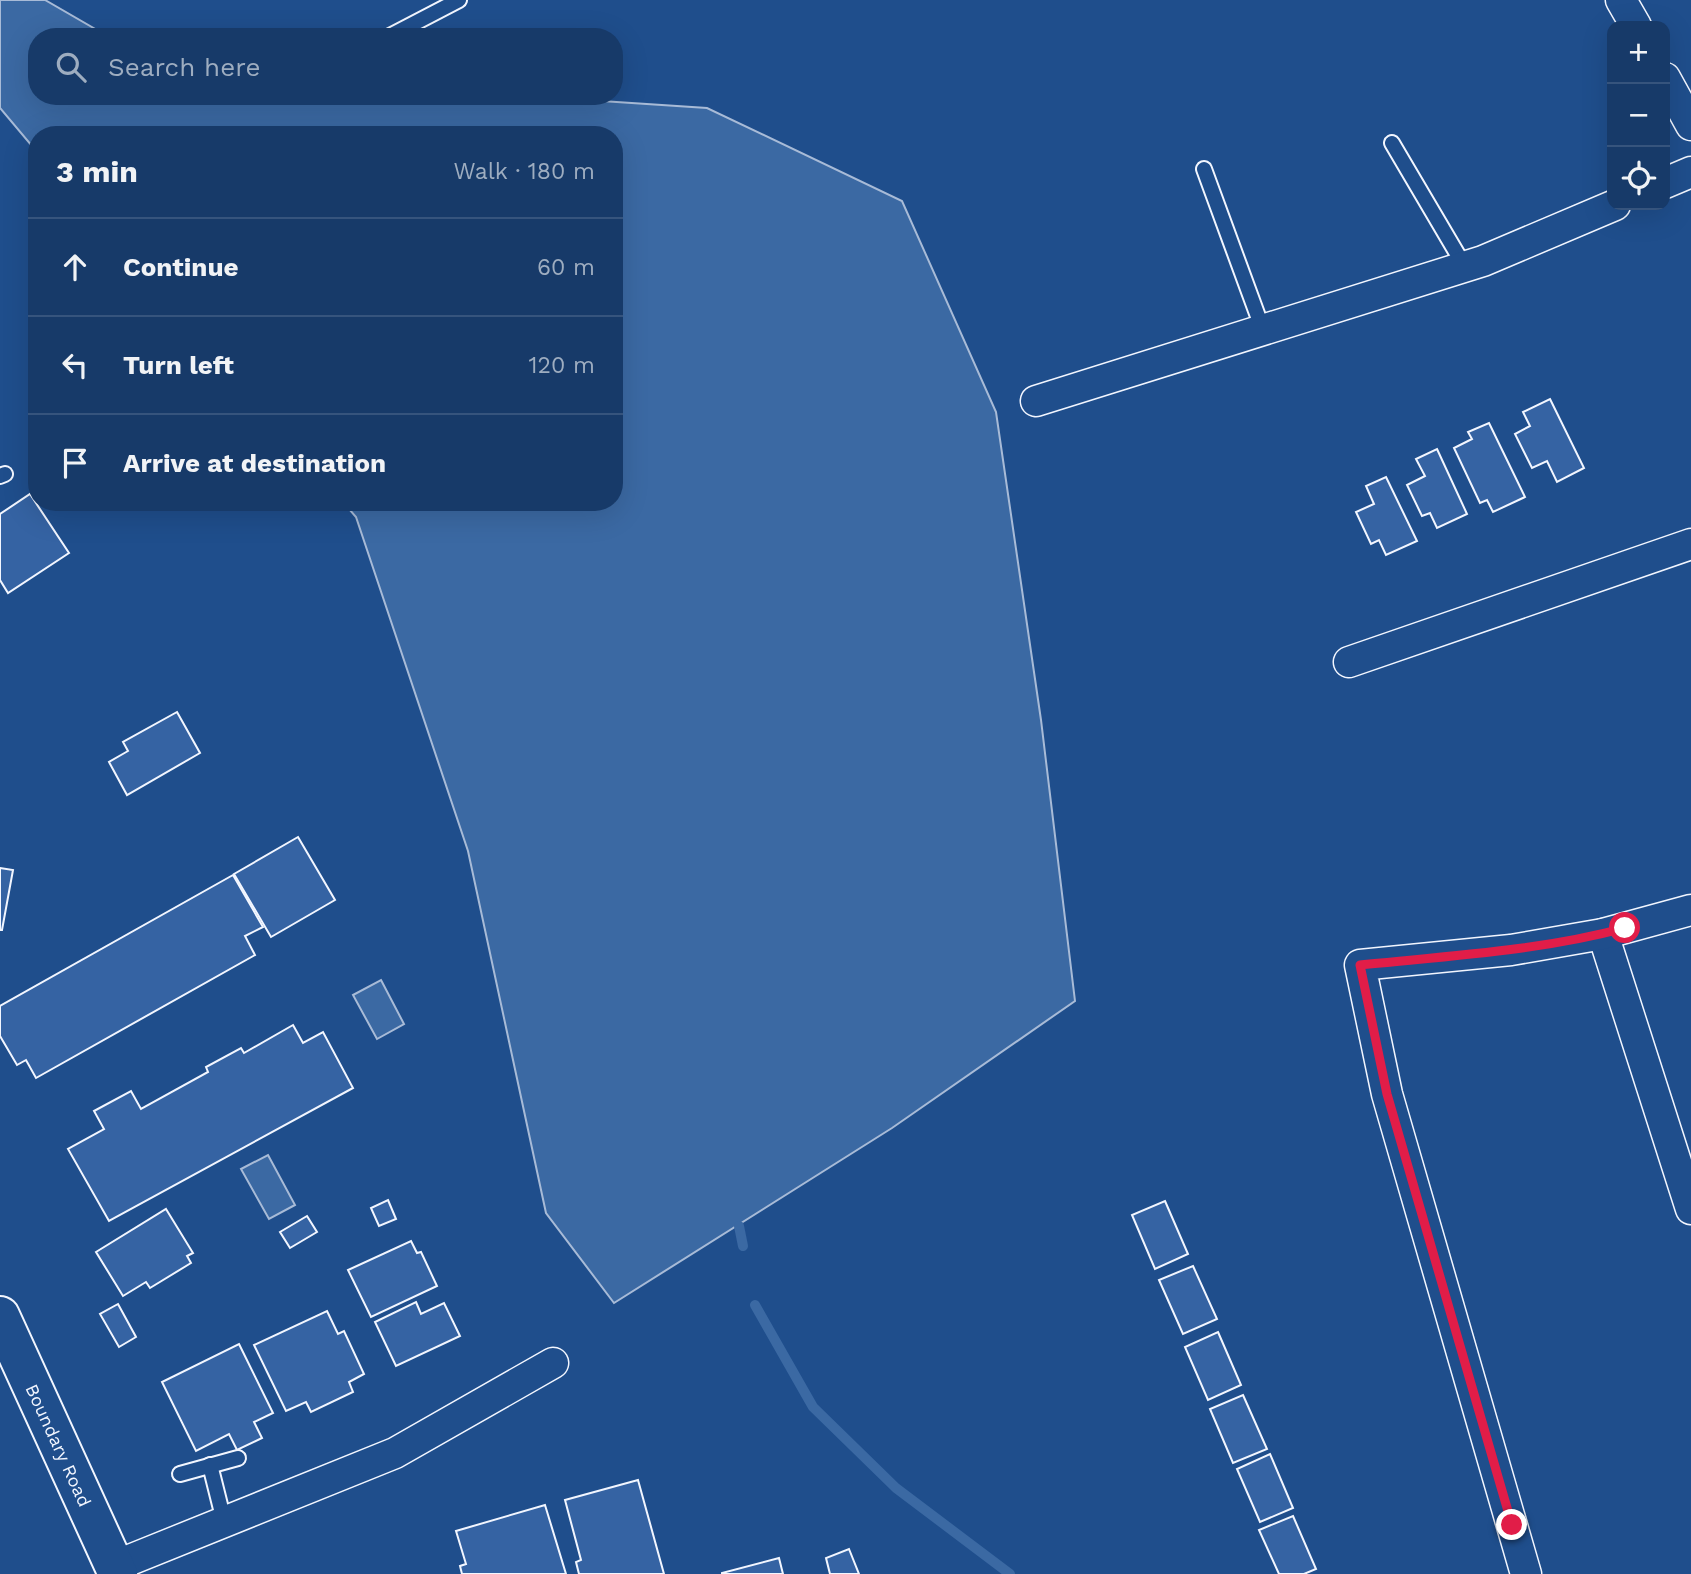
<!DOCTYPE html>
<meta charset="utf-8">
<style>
:root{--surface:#173a69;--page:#20416f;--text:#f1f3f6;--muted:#9eadc0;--line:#36547d}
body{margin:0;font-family:"Work Sans",sans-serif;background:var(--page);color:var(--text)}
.controls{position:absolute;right:21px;top:21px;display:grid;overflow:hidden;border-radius:14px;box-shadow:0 7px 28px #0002}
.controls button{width:63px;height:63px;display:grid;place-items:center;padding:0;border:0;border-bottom:2px solid var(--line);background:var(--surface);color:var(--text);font:35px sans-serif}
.stop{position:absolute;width:21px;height:21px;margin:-16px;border:5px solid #e11d48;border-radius:50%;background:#fff}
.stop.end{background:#e11d48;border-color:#fff;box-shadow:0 2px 7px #0008}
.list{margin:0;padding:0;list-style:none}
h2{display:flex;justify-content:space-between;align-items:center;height:91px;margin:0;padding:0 28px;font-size:30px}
h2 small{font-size:23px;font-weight:400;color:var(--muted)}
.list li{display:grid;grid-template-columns:46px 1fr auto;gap:21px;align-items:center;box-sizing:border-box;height:98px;padding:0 28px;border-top:2px solid var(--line)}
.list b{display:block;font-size:26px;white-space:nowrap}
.list em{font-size:23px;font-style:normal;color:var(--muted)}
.icon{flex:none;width:38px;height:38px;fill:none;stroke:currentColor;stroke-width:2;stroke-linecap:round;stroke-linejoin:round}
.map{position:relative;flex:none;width:1691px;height:1574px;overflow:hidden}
.search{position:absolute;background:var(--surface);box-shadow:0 7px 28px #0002;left:28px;top:28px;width:595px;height:77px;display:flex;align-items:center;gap:18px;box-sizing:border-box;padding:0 24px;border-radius:28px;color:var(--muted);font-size:26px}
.panel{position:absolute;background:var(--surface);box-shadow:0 7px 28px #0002;left:28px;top:126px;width:595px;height:385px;border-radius:28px}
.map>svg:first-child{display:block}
.water{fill:#3b69a3;stroke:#a8bbd7;stroke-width:2}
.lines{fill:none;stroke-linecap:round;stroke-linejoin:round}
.stream{stroke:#3b69a3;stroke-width:10}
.building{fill:#3563a3;stroke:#f2f6ff;stroke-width:2}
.service-casing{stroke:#f2f6ff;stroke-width:18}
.minor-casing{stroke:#f2f6ff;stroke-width:33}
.secondary-casing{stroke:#f2f6ff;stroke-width:42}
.service{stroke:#1f4e8c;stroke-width:14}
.minor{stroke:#1f4e8c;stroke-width:30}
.secondary{stroke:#1f4e8c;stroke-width:38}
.route{stroke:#e11d48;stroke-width:9}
.labels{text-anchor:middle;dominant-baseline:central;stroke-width:5;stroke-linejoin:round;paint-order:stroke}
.street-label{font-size:18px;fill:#f2f6ff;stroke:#1f4e8c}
</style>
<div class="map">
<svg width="1691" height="1574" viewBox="0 0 1691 1574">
<rect width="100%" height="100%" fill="#1f4e8c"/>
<!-- water -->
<g class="water">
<path d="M0,0H45L109,37H37V96H526L707,108L902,201L996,412L1041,720L1075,1001L892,1128L614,1303L546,1213L468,851L356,517L343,502H614V135H37V152L0,108Z"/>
<path d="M381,980L404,1024L377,1039L353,995Z"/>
<path d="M268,1155L295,1205L269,1219L241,1169Z"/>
</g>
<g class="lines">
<!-- stream -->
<g class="stream">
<path d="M739,1226L743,1246"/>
<path d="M755,1305L813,1407L896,1488L1010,1574"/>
</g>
</g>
<!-- building -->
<g class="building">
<path d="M1550,399L1584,468L1557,482L1547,461L1532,468L1515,434L1530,426L1523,412Z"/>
<path d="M1489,423L1525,497L1493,512L1487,500L1480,503L1454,448L1472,439L1468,432Z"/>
<path d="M1437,449L1467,514L1437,528L1430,513L1422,516L1407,485L1425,476L1416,459Z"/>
<path d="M1386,477L1417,541L1386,555L1379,540L1371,544L1356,512L1374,504L1366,486Z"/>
<path d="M30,494L69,553L8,593L0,580V514Z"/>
<path d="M177,712L200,753L127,795L109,762L128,751L123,742Z"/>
<path d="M298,837L335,900L271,937L234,874Z"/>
<path d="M0,868L13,870L2,930H0Z"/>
<path d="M233,875L263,927L245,936L255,955L36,1078L26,1060L17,1065L0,1036V1006Z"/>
<path d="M293,1025L303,1043L323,1032L353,1088L109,1221L68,1149L104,1129L94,1111L131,1091L141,1109L208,1072L206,1067L241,1048L244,1053Z"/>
<path d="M388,1200L396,1219L379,1226L371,1208Z"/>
<path d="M1165,1201L1188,1254L1155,1269L1132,1215Z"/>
<path d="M166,1209L193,1253L187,1256L191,1263L150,1288L146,1282L123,1296L96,1252Z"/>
<path d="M307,1216L317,1232L290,1248L280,1232Z"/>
<path d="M411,1241L417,1253L421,1252L437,1286L371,1317L348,1270Z"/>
<path d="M1193,1266L1217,1319L1183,1334L1159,1280Z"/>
<path d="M416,1302L421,1314L444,1303L460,1336L396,1366L375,1322Z"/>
<path d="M118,1304L136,1337L119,1347L100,1314Z"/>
<path d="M327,1311L338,1334L344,1331L364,1374L349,1382L353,1392L311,1412L306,1402L286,1411L254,1345Z"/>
<path d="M1218,1332L1241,1385L1208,1400L1185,1347Z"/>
<path d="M239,1344L273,1413L254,1422L262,1438L237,1450L229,1434L196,1451L162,1382Z"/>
<path d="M1243,1395L1267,1449L1233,1463L1210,1409Z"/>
<path d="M1270,1454L1293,1508L1260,1522L1237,1469Z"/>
<path d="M638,1480L664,1574H579L576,1562L581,1560L565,1500Z"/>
<path d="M545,1505L566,1574H462L460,1566L466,1564L456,1531Z"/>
<path d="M1293,1516L1316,1569L1304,1574H1279L1259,1530Z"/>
<path d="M849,1549L859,1574H830L826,1558Z"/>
<path d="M779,1558L783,1574H722V1573Z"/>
</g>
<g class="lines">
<defs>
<g id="service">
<path d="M388,37L459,0"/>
<path d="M1392,143L1465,267"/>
<path d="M1204,169L1263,330"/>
<path d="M0,476L5,474"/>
<path d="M210,1465L224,1521"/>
<path d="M180,1474L238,1458"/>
</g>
<g id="minor">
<path d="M1621,0L1636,26"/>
<path d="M1665,78L1691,125"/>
<path d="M1665,183L1691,172"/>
<path d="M1036,401L1483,261L1615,205"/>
<path d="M1349,662L1691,544"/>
<path d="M1603,934L1691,1209"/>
<path d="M115,1566L395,1453L553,1363"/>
<path d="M1526,1574L1387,1094L1360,965L1511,950L1603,934L1691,910"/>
</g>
<g id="secondary">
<path id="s1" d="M0,1316L118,1574"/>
</g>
</defs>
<!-- service casing -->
<use href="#service" class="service-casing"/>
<!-- minor casing -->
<use href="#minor" class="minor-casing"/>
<!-- secondary casing -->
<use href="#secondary" class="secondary-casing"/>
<!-- service -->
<use href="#service" class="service"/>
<!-- minor -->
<use href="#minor" class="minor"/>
<!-- secondary -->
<use href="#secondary" class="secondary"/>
</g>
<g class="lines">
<!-- route -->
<path class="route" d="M1512,1525L1387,1094L1360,965C1448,956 1539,951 1625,928"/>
</g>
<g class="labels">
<!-- street labels -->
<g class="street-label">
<text stroke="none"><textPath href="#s1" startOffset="142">Boundary Road</textPath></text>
</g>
</g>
</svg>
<div class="controls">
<button>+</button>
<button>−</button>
<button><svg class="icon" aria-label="locate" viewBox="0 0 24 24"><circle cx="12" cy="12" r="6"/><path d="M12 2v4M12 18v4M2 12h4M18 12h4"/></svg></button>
</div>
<div class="stop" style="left:1625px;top:928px"></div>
<div class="stop end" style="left:1512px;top:1525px"></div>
<div class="search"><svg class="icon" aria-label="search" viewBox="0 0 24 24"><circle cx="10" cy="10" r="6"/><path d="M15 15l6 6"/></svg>Search here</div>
<section class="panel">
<h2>3 min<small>Walk · 180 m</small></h2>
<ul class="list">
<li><svg class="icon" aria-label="ahead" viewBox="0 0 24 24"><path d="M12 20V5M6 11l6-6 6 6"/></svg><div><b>Continue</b></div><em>60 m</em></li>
<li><svg class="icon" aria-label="left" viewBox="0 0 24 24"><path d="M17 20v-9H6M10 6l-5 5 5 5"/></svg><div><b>Turn left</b></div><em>120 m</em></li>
<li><svg class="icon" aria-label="arrive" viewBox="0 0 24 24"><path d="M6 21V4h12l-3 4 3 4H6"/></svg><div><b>Arrive at destination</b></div></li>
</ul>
</section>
</div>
